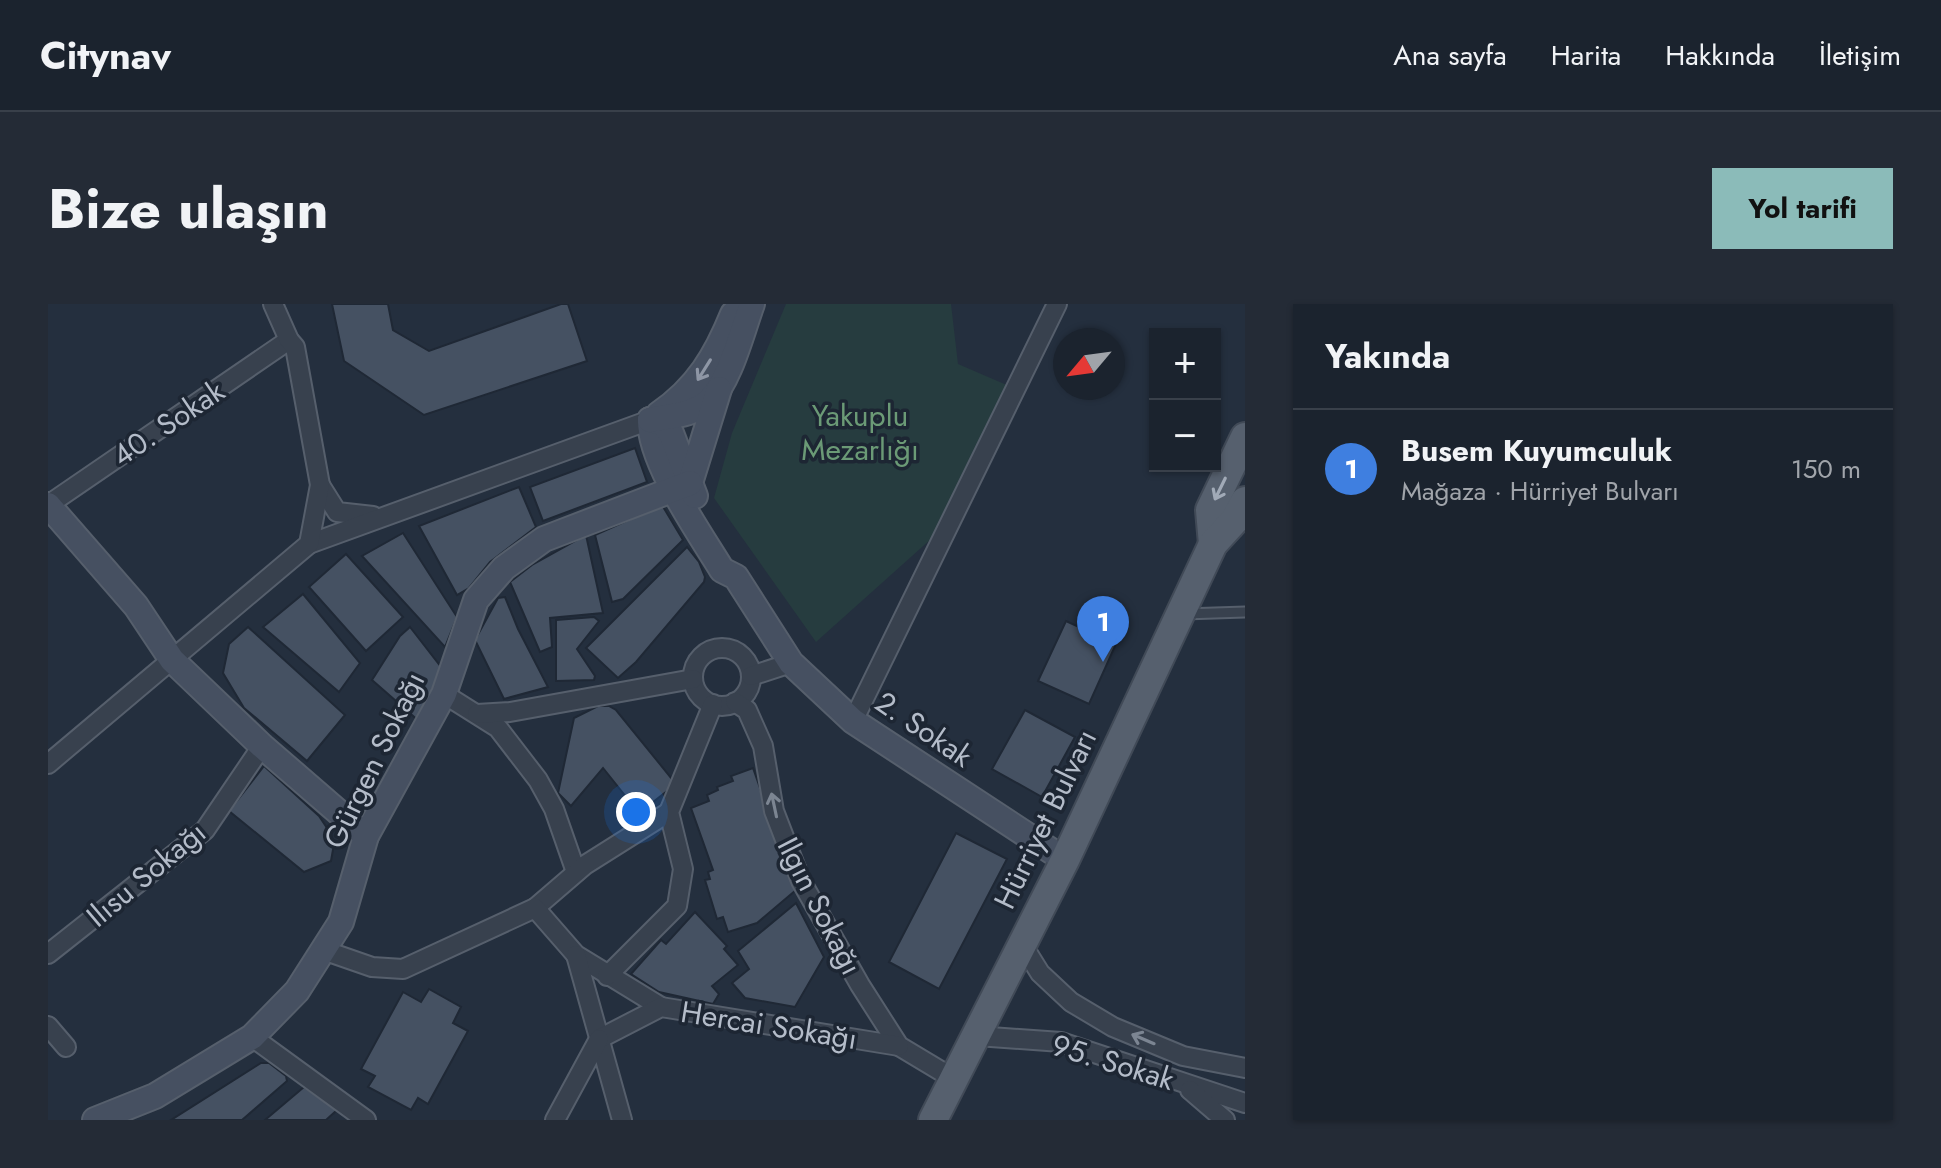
<!DOCTYPE html>
<html lang="tr">
<meta charset="utf-8">
<style>
:root{--surface:#1b232e;--page:#242b36;--text:#f1f3f6;--muted:#a0a4aa;--line:#39404a;--accent:#8bbbb9}
body{margin:0;font-family:Jost,sans-serif;background:var(--page);color:var(--text)}
.controls{position:absolute;right:24px;top:24px;display:grid;overflow:hidden;border-radius:0px;box-shadow:0 2px 6px #0004}
.controls button{width:72px;height:72px;display:grid;place-items:center;padding:0;border:0;border-bottom:2px solid var(--line);background:var(--surface);color:var(--text);font:40px sans-serif}
.compass{position:absolute;left:1005px;top:24px;width:72px;height:72px;border-radius:50%;background:var(--surface);box-shadow:0 2px 6px #0004;rotate:241deg}
.you{position:absolute;left:588px;top:508px;width:28px;height:28px;margin:-20px;border:6px solid #fff;border-radius:50%;background:#1a73e8;box-shadow:0 0 0 12px #1a73e833}
.badge{display:grid;place-items:center;width:52px;height:52px;border-radius:50%;background:var(--accent);color:#fff;font-size:26px;font-weight:700}
.pin{position:absolute;translate:-50% -66px;filter:drop-shadow(0 2px 4px #0008)}
.pin::after{content:'';position:absolute;top:42px;width:28px;height:24px;background:inherit;clip-path:polygon(0 0,100% 0,50% 100%)}
.list{margin:0;padding:0;list-style:none}
h2{display:flex;justify-content:space-between;align-items:center;height:104px;margin:0;padding:0 32px;font-size:34px}
h2 small{font-size:26px;font-weight:400;color:var(--muted)}
.list li{display:grid;grid-template-columns:52px 1fr auto;gap:24px;align-items:center;box-sizing:border-box;height:120px;padding:0 32px;border-top:2px solid var(--line)}
.list b{display:block;font-size:30px;white-space:nowrap}
.list p{margin:0;font-size:26px;white-space:nowrap;color:var(--muted)}
.list em{font-size:26px;font-style:normal;color:var(--muted)}
.map{position:relative;flex:none;width:1197px;height:816px;overflow:hidden;border-radius:0px}
header{display:flex;align-items:center;gap:48px;box-sizing:border-box;height:112px;padding:0 40px;background:var(--surface);border-bottom:2px solid var(--line)}
header strong{font-size:38px}
nav{display:flex;gap:44px;margin-inline-start:auto;font-size:28px}
.intro{display:flex;align-items:center;justify-content:space-between;box-sizing:border-box;height:192px;padding:0 48px}
h1{margin:0;font-size:56px}
.button{padding:20px 36px;border-radius:0px;background:var(--accent);color:#111;font-size:28px;font-weight:700}
main{display:flex;gap:48px;padding:0 48px}
aside{flex:1;background:var(--surface);border-radius:0px;box-shadow:0 2px 6px #0004}
.map>svg:first-child{display:block}
.green{fill:#263c3f}
.building{fill:#455162;stroke:#1f2835;stroke-width:2}
.lines{fill:none;stroke-linecap:round;stroke-linejoin:round}
.lane-casing{stroke:#565f6c;stroke-width:13}
.street-casing{stroke:#565f6c;stroke-width:22}
.secondary-casing{stroke:#565f6c;stroke-width:28}
.primary-casing{stroke:#414a57;stroke-width:32}
.lane{stroke:#38414e;stroke-width:9}
.street{stroke:#38414e;stroke-width:18}
.secondary{stroke:#465061;stroke-width:24}
.primary{stroke:#56606e;stroke-width:28}
.oneway{stroke:#8e96a5}
.oneway2{stroke:#a1aab7}
.oneway3{stroke:#7c8592}
.labels{text-anchor:middle;dominant-baseline:central;stroke-width:7;stroke-linejoin:round;paint-order:stroke}
.park-label{font-size:30px;fill:#6b9a76;stroke:#1d2633}
.street-label{font-size:30px;fill:#b4bcc9;stroke:#1d2633}
</style>
<header>
<strong>Citynav</strong>
<nav><a>Ana sayfa</a><a>Harita</a><a>Hakkında</a><a>İletişim</a></nav>
</header>
<div class="intro"><h1>Bize ulaşın</h1><a class="button">Yol tarifi</a></div>
<main>
<div class="map">
<svg width="1197" height="816" viewBox="0 0 1197 816">
<rect width="100%" height="100%" fill="#242f3e"/>
<!-- green -->
<path class="green" d="M738,0H903L910,60L961,82L902,218L768,338L666,194L684,129Z"/>
<!-- building -->
<g class="building">
<path d="M284,0H340L345,26L381,47L513,0H520L539,57L376,111L296,57Z"/>
<path d="M587,144L599,178L495,217L482,183Z"/>
<path d="M471,183L488,223L442,258L421,284L409,291L371,222Z"/>
<path d="M614,201L635,236L575,295L564,298L547,231Z"/>
<path d="M355,229L409,313L397,343L314,252Z"/>
<path d="M538,231L555,309L502,314L504,343L492,348L462,278L484,261Z"/>
<path d="M639,243L651,258L657,273L656,278L588,358L570,374L538,344Z"/>
<path d="M298,250L355,313L318,347L261,283Z"/>
<path d="M255,290L312,359L291,388L215,323Z"/>
<path d="M457,293L470,325L500,383L456,395L427,336L450,294Z"/>
<path d="M546,313L551,317L529,345L547,372L546,376L508,377V316Z"/>
<path d="M1018,317L1068,340L1041,400L990,377Z"/>
<path d="M200,323L297,411L259,457L196,404L175,369L181,340Z"/>
<path d="M362,323L393,363L372,418L324,376L352,332Z"/>
<path d="M550,402H561L568,406L628,480L591,509L555,464L523,502L510,489L526,414Z"/>
<path d="M977,406L1027,433L994,493L944,465Z"/>
<path d="M216,462L271,512L283,530L286,540L283,557L256,568L181,507Z"/>
<path d="M705,464L748,586L709,619L680,628L675,613L669,615L657,576L662,575L660,568L665,566L643,504L661,497L659,491L670,486L669,483L685,477L683,472Z"/>
<path d="M908,529L959,555L891,685L841,658Z"/>
<path d="M748,599L776,653L747,703L697,694L684,679L701,665L690,647Z"/>
<path d="M647,608L679,642L676,645L690,661L664,682L671,690L665,700L611,688L583,670L613,636L618,640Z"/>
<path d="M381,685L413,703L405,719L420,727L380,800L370,794L363,806L320,783L327,772L313,765L355,688L373,698Z"/>
<path d="M213,759H221L238,772L239,777L194,816H123Z"/>
<path d="M256,783L289,806L278,816H217Z"/>
</g>
<g class="lines">
<defs>
<path id="lane" d="M1136,310L1197,308"/>
<g id="street">
<path d="M272,181L289,208L325,212"/>
<path d="M0,201L241,36"/>
<path d="M261,240L602,116"/>
<circle cx="674" cy="373" r="29"/>
<path d="M703,372L743,359"/>
<path d="M396,390L450,424L490,476L506,505L528,568"/>
<path d="M687,398L699,406L715,442L726,507L753,577L812,681L851,742L906,775"/>
<path d="M429,410L462,408L645,375"/>
<path d="M805,417L1009,0"/>
<path d="M0,460L261,240L272,181L247,43L241,36L225,0"/>
<path d="M487,604L537,561L621,508"/>
<path d="M974,640L992,669L1023,698L1065,723L1135,752L1197,764"/>
<path d="M275,646L324,663L355,665L487,604L528,651L613,703"/>
<path d="M0,650L157,526L214,442"/>
<path d="M528,651L574,816"/>
<path d="M559,672L629,602L635,565L621,508L665,400"/>
<path d="M0,722L18,743"/>
<path d="M929,732L1013,738L1197,799"/>
<path d="M204,733L318,816"/>
<path d="M551,735L613,703L851,742"/>
<path d="M1142,786L1177,816"/>
<path d="M507,816L551,735"/>
</g>
<g id="secondary">
<path d="M611,110C649,84 668,52 685,10"/>
<path d="M602,116C602,159 651,228 674,266L688,273L743,359L805,417L1017,556"/>
<path d="M602,116L614,119L623,129L647,192"/>
<path d="M602,116C621,112 646,111 661,97C682,77 694,27 704,0"/>
<path d="M642,179L671,85"/>
<path d="M0,201L88,302L124,356L214,442L318,532"/>
<path d="M47,816L107,792L204,733L249,687L293,618L318,532L396,390L428,296L456,264L496,235L642,179"/>
</g>
<g id="primary">
<path d="M1165,240L1162,206L1197,133"/>
<path d="M885,816L1017,556L1165,240L1187,216L1197,197"/>
</g>
</defs>
<!-- lane casing -->
<use href="#lane" class="lane-casing"/>
<!-- street casing -->
<use href="#street" class="street-casing"/>
<!-- secondary casing -->
<use href="#secondary" class="secondary-casing"/>
<!-- primary casing -->
<use href="#primary" class="primary-casing"/>
<!-- lane -->
<use href="#lane" class="lane"/>
<!-- street -->
<use href="#street" class="street"/>
<!-- secondary -->
<use href="#secondary" class="secondary"/>
<!-- primary -->
<use href="#primary" class="primary"/>
</g>
<!-- one-way arrows -->
<defs><path id="oneway-shaft" d="M-6 0H5M1.5-3L5.5 0L1.5 3" fill="none" stroke-width="1.6" stroke-linecap="round" stroke-linejoin="round" transform="scale(2)"/></defs>
<use class="oneway" href="#oneway-shaft" transform="translate(656 66) rotate(122)"/>
<use class="oneway2" href="#oneway-shaft" transform="translate(1172 185) rotate(116)"/>
<g class="oneway3">
<use href="#oneway-shaft" transform="translate(726 501) rotate(-102)"/>
<use href="#oneway-shaft" transform="translate(1095 735) rotate(-157)"/>
</g>
<g class="labels">
<!-- park labels -->
<g class="park-label">
<text x="812" y="111">Yakuplu<tspan x="812" dy="34">Mezarlığı</tspan></text>
</g>
<!-- street labels -->
<g class="street-label">
<text transform="translate(120 119) rotate(-34)">40. Sokak</text>
<text transform="translate(876 425) rotate(34)">2. Sokak</text>
<text transform="translate(326 456) rotate(-64)">Gürgen Sokağı</text>
<text transform="translate(997 515) rotate(-64)">Hürriyet Bulvarı</text>
<text transform="translate(98 570) rotate(-40)">Ilısu Sokağı</text>
<text transform="translate(772 602) rotate(63)">Ilgın Sokağı</text>
<text transform="translate(721 721) rotate(9)">Hercai Sokağı</text>
<text transform="translate(1065 758) rotate(17)">95. Sokak</text>
</g>
</g>
</svg>
<div class="controls">
<button>+</button>
<button>−</button>
</div>
<svg class="compass" viewBox="-18 -18 36 36"><path d="M0-13l5 13h-10z" fill="#e53935"/><path d="M0 13l5-13h-10z" fill="#a0a4aa"/></svg>
<div class="you"></div>
<div class="pin badge" style="left:1055px;top:358px;background:#3f7fe0">1</div>
</div>
<aside>
<h2>Yakında<small></small></h2>
<ul class="list">
<li><span class="badge" style="background:#3f7fe0">1</span><div><b>Busem Kuyumculuk</b><p>Mağaza · Hürriyet Bulvarı</p></div><em>150 m</em></li>
</ul>
</aside>
</main>
